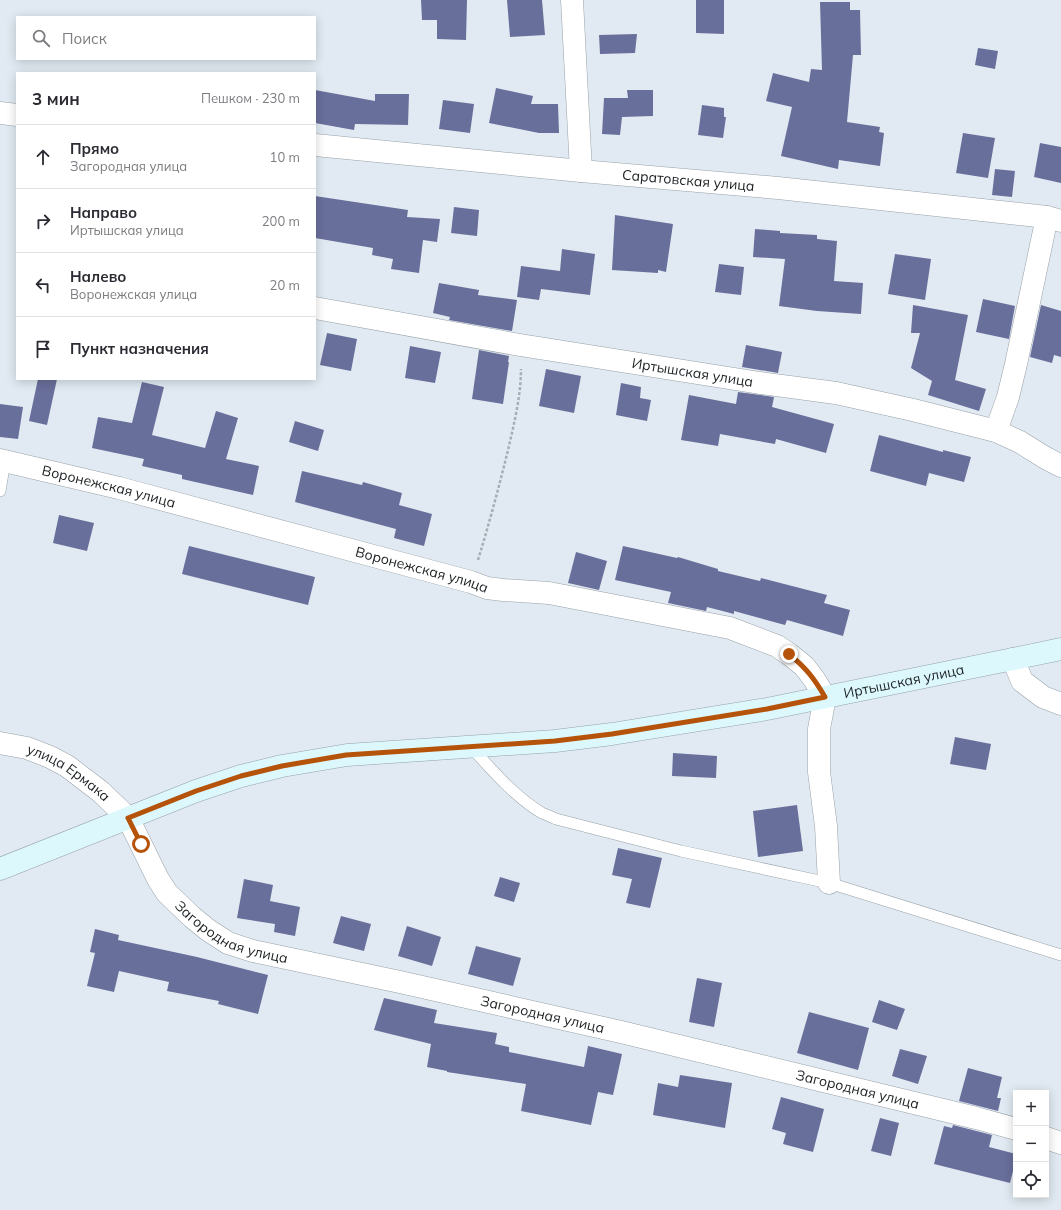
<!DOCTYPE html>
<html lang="ru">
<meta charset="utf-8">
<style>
:root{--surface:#fff;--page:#f2f2f3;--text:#2b2b33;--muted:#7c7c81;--line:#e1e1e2}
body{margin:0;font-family:Mulish,sans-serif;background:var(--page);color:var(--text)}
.controls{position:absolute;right:12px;bottom:12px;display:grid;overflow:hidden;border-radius:0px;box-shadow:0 2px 10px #0003}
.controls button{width:36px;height:36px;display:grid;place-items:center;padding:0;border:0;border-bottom:1px solid var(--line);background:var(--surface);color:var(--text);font:20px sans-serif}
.stop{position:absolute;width:12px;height:12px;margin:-9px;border:3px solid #b45309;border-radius:50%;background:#fff}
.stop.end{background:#b45309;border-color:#fff;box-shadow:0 1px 4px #0008}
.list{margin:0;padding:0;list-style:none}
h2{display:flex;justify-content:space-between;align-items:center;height:52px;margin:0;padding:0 16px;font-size:17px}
h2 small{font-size:13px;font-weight:400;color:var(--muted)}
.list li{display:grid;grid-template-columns:26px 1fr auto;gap:12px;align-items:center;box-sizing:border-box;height:64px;padding:0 16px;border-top:1px solid var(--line)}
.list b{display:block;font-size:15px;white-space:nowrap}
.list p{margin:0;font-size:13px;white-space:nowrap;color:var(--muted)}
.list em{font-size:13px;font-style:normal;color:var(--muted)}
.icon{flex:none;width:22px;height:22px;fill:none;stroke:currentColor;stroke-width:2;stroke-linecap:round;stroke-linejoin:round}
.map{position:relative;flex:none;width:1061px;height:1210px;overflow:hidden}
.search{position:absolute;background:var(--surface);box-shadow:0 2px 10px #0003;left:16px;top:16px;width:300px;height:44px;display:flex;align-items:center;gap:10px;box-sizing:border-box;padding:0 14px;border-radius:0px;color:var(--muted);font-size:15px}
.panel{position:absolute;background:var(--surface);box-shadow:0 2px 10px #0003;left:16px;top:72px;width:300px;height:308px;border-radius:0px}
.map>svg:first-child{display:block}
.building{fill:#696f9b}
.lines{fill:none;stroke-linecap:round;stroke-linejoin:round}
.lane-casing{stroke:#98a1a8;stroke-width:12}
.street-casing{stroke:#98a1a8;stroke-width:23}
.secondary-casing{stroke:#98a1a8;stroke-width:23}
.path{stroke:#a6adb3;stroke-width:2.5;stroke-dasharray:3 2;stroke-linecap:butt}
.lane{stroke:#fff;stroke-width:11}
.street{stroke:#fff;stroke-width:22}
.secondary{stroke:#dcf8fd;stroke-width:22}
.route{stroke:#b45309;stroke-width:5}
.labels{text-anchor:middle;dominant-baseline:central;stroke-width:4;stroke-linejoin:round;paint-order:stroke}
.street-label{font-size:14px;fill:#1c2022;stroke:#fff}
</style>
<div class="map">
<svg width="1061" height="1210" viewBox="0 0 1061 1210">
<rect width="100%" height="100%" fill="#e1eaf2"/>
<!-- building -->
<g class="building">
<path d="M421,0H467L466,40L437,39V20H422Z"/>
<path d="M507,0H542L545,35L510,37Z"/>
<path d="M696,0H724V34L696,33Z"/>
<path d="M820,2H850V10H860L861,55H853L847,122L880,127L879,132L884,133L880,166L839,160L838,169L781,156L792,107L766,101L773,73L809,82L811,69L822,70Z"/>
<path d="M637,34L635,53L600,54L599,35Z"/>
<path d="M978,48L998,51L995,69L975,65Z"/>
<path d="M496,88L533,96L531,104H558L559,133H539L489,123Z"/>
<path d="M315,90L375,101V94H409L408,125L355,124L354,130L315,123Z"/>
<path d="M627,90H653V116L622,117L620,135L602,134L604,98H628Z"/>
<path d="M443,100L474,104L470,133L439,129Z"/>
<path d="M702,105L724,108V117H726L723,138L698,135Z"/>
<path d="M963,133L995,138L988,178L956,173Z"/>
<path d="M1040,143L1061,147V183L1034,177Z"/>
<path d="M995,169L1015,171L1012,197L992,195Z"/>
<path d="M315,196L408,210L407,217L440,219L437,242L423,240L419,273L391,269L393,259L372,255L373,248L315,238Z"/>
<path d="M454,207L479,210L477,236L451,233Z"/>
<path d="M615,215L673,224L666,272L658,270V273L612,270Z"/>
<path d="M755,229L780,231V233L817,235V239L837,241L834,281L863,283L861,314L817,311L779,306L785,259L753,257Z"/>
<path d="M562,249L595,254L590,295L541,289L539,300L517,297L521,266L560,271Z"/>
<path d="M895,254L931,259L925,300L888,294Z"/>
<path d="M719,264L744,267L741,295L715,292Z"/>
<path d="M439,283L479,290L478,295L517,300L512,331L449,320L450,317L433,313Z"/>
<path d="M983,299L1015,306L1009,339L976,332Z"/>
<path d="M913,305L968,315L955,380L986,389L979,411L928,395L932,381L911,368L920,333H911Z"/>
<path d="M1041,305L1061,311V357L1054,355L1052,363L1030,357Z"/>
<path d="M327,333L357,339L351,371L320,365Z"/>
<path d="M746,345L782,352L778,373L742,367Z"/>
<path d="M410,346L441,352L435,383L405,378Z"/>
<path d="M479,350L509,356L508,362H509L503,404L472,399Z"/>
<path d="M546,369L581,376L574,413L539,406Z"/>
<path d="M38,379H57L47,425L29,421Z"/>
<path d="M142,382L164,387L152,435L205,448L216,411L238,418L226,459L259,466L253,495L182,479V475L142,466L144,459L92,448L98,417L132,423Z"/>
<path d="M621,383L641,387L640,398L651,400L647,421L616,415Z"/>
<path d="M738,392L774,397L772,407L834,424L826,453L776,439L775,444L720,434L718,446L681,440L689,395L736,404Z"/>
<path d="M0,404L23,407L18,439L0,437Z"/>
<path d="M295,421L324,430L318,451L289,442Z"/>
<path d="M879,435L943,452V450L971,457L964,482L929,473L926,486L870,471Z"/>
<path d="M302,471L362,485L363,482L402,493L399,505L432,514L424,546L394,538L396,529L295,502Z"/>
<path d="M59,515L94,523L87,551L53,543Z"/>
<path d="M189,546L315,577L308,605L182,574Z"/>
<path d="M623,546L677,558L678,557L718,569V571L760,581L761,578L827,595L824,603L850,610L843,636L787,620L785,625L734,611V614L707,607L706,611L668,603L671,592L615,580Z"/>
<path d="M576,552L607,561L599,590L568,583Z"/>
<path d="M955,737L991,744L986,770L950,764Z"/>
<path d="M673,753L717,756L716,778L672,776Z"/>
<path d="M797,805L803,851L758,857L753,811Z"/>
<path d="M618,848L662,858L650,908L626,903L632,879L612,875Z"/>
<path d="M500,877L520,883L514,902L494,896Z"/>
<path d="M244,879L273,885L270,901L300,907L295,936L274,932L275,924L237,918Z"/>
<path d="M341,916L371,924L364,951L333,943Z"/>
<path d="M407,926L441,937L432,966L398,956Z"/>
<path d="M95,929L119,935L118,940L197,957L268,975L258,1014L218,1004L219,1001L167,991L169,982L119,971L114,992L87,986L95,953L90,952Z"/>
<path d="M476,946L521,958L513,986L468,974Z"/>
<path d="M697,978L722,983L714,1027L689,1022Z"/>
<path d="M384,998L437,1010L434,1023L497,1033L495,1044L509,1047V1052L584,1067L588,1046L622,1054L613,1095L598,1092L591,1125L521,1111L526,1084L447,1072V1071L427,1067L431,1044L374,1030Z"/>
<path d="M879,1000L905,1009L897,1030L872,1022Z"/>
<path d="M809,1012L869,1028L858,1070L797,1053Z"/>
<path d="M900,1049L927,1056L918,1084L892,1076Z"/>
<path d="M968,1068L1002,1077L997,1098H1001L998,1111L959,1101Z"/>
<path d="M680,1075L732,1083L725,1128L653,1115L658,1083L678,1087Z"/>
<path d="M781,1097L824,1109L813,1152L783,1144L786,1133L772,1129Z"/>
<path d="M880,1118L899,1123L891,1156L871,1151Z"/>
<path d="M953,1125L992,1135L989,1147L1016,1154V1159L1010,1183L934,1164L944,1126L952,1128Z"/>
</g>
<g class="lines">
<defs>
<g id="lane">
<path d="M0,491L5,461"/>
<path d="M471,747C491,769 516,798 542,813C547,815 552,817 556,819L681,851L829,883L1061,955"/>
</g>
<g id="street">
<path d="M572,0L581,171"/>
<path d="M0,113L17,115"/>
<path id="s1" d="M315,145L581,171L778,188L1047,217L1061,221"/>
<path id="s2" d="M315,308L520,345L760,383L836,393L913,410L996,431L1020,442L1044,457L1061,466"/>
<path d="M996,431L1008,397L1016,364L1047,217"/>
<path id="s3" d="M0,460L119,488L471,582L487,588L503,590L549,593L730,628L777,646L789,654L804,666L814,679L825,697L819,729V772L826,826L829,883"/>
<path d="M1013,659L1022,681L1043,697L1061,704"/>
<path id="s4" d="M0,743L27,748L50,757L67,766L101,792L128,818L158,879L167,893L192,917L208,930L228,943L253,951L400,982L621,1032L976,1118L1016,1129"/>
<path d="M1046,1138L1061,1143"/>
</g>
<g id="secondary">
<path id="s5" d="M0,869L196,791L241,776L282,766L347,755L555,741L612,734L767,709L1013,659L1061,649"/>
</g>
</defs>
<!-- lane casing -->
<use href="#lane" class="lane-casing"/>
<!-- street casing -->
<use href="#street" class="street-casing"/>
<!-- secondary casing -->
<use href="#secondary" class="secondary-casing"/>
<!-- path -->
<path class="path" d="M478,560C489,524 499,487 508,450C514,424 521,396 521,369"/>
<!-- lane -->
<use href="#lane" class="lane"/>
<!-- street -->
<use href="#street" class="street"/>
<!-- secondary -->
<use href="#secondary" class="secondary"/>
</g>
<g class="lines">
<!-- route -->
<path class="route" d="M141,844L128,818L196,791L241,776L282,766L346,755L555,741L612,734L767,709L825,697C814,678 806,668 789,654"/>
</g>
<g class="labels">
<!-- street labels -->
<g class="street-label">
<text stroke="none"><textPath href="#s1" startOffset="375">Саратовская улица</textPath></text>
<text stroke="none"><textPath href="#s2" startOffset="383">Иртышская улица</textPath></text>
<text stroke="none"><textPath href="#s3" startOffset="112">Воронежская улица</textPath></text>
<text stroke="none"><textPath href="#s3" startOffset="436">Воронежская улица</textPath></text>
<text stroke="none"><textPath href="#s5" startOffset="929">Иртышская улица</textPath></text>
<text stroke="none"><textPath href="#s4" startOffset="76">улица Ермака</textPath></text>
<text stroke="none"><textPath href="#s4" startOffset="314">Загородная улица</textPath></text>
<text stroke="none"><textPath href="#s4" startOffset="638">Загородная улица</textPath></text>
<text stroke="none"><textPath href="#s4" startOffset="962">Загородная улица</textPath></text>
</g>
</g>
</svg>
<div class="controls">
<button>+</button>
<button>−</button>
<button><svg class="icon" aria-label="locate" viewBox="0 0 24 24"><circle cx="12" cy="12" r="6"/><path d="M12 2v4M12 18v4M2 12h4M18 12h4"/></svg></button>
</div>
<div class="stop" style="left:141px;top:844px"></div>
<div class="stop end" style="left:789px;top:654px"></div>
<div class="search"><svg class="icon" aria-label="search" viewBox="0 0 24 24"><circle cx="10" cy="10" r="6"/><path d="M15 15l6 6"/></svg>Поиск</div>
<section class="panel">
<h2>3 мин<small>Пешком · 230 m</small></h2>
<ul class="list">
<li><svg class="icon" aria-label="ahead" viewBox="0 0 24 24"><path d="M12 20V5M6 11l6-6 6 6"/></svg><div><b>Прямо</b><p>Загородная улица</p></div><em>10 m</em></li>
<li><svg class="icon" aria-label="right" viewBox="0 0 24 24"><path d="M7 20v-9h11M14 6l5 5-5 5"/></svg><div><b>Направо</b><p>Иртышская улица</p></div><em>200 m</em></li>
<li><svg class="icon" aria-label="left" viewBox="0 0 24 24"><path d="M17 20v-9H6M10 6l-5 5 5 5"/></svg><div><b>Налево</b><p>Воронежская улица</p></div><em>20 m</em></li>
<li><svg class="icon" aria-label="arrive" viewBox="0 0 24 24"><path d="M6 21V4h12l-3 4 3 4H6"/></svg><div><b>Пункт назначения</b></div></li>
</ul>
</section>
</div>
